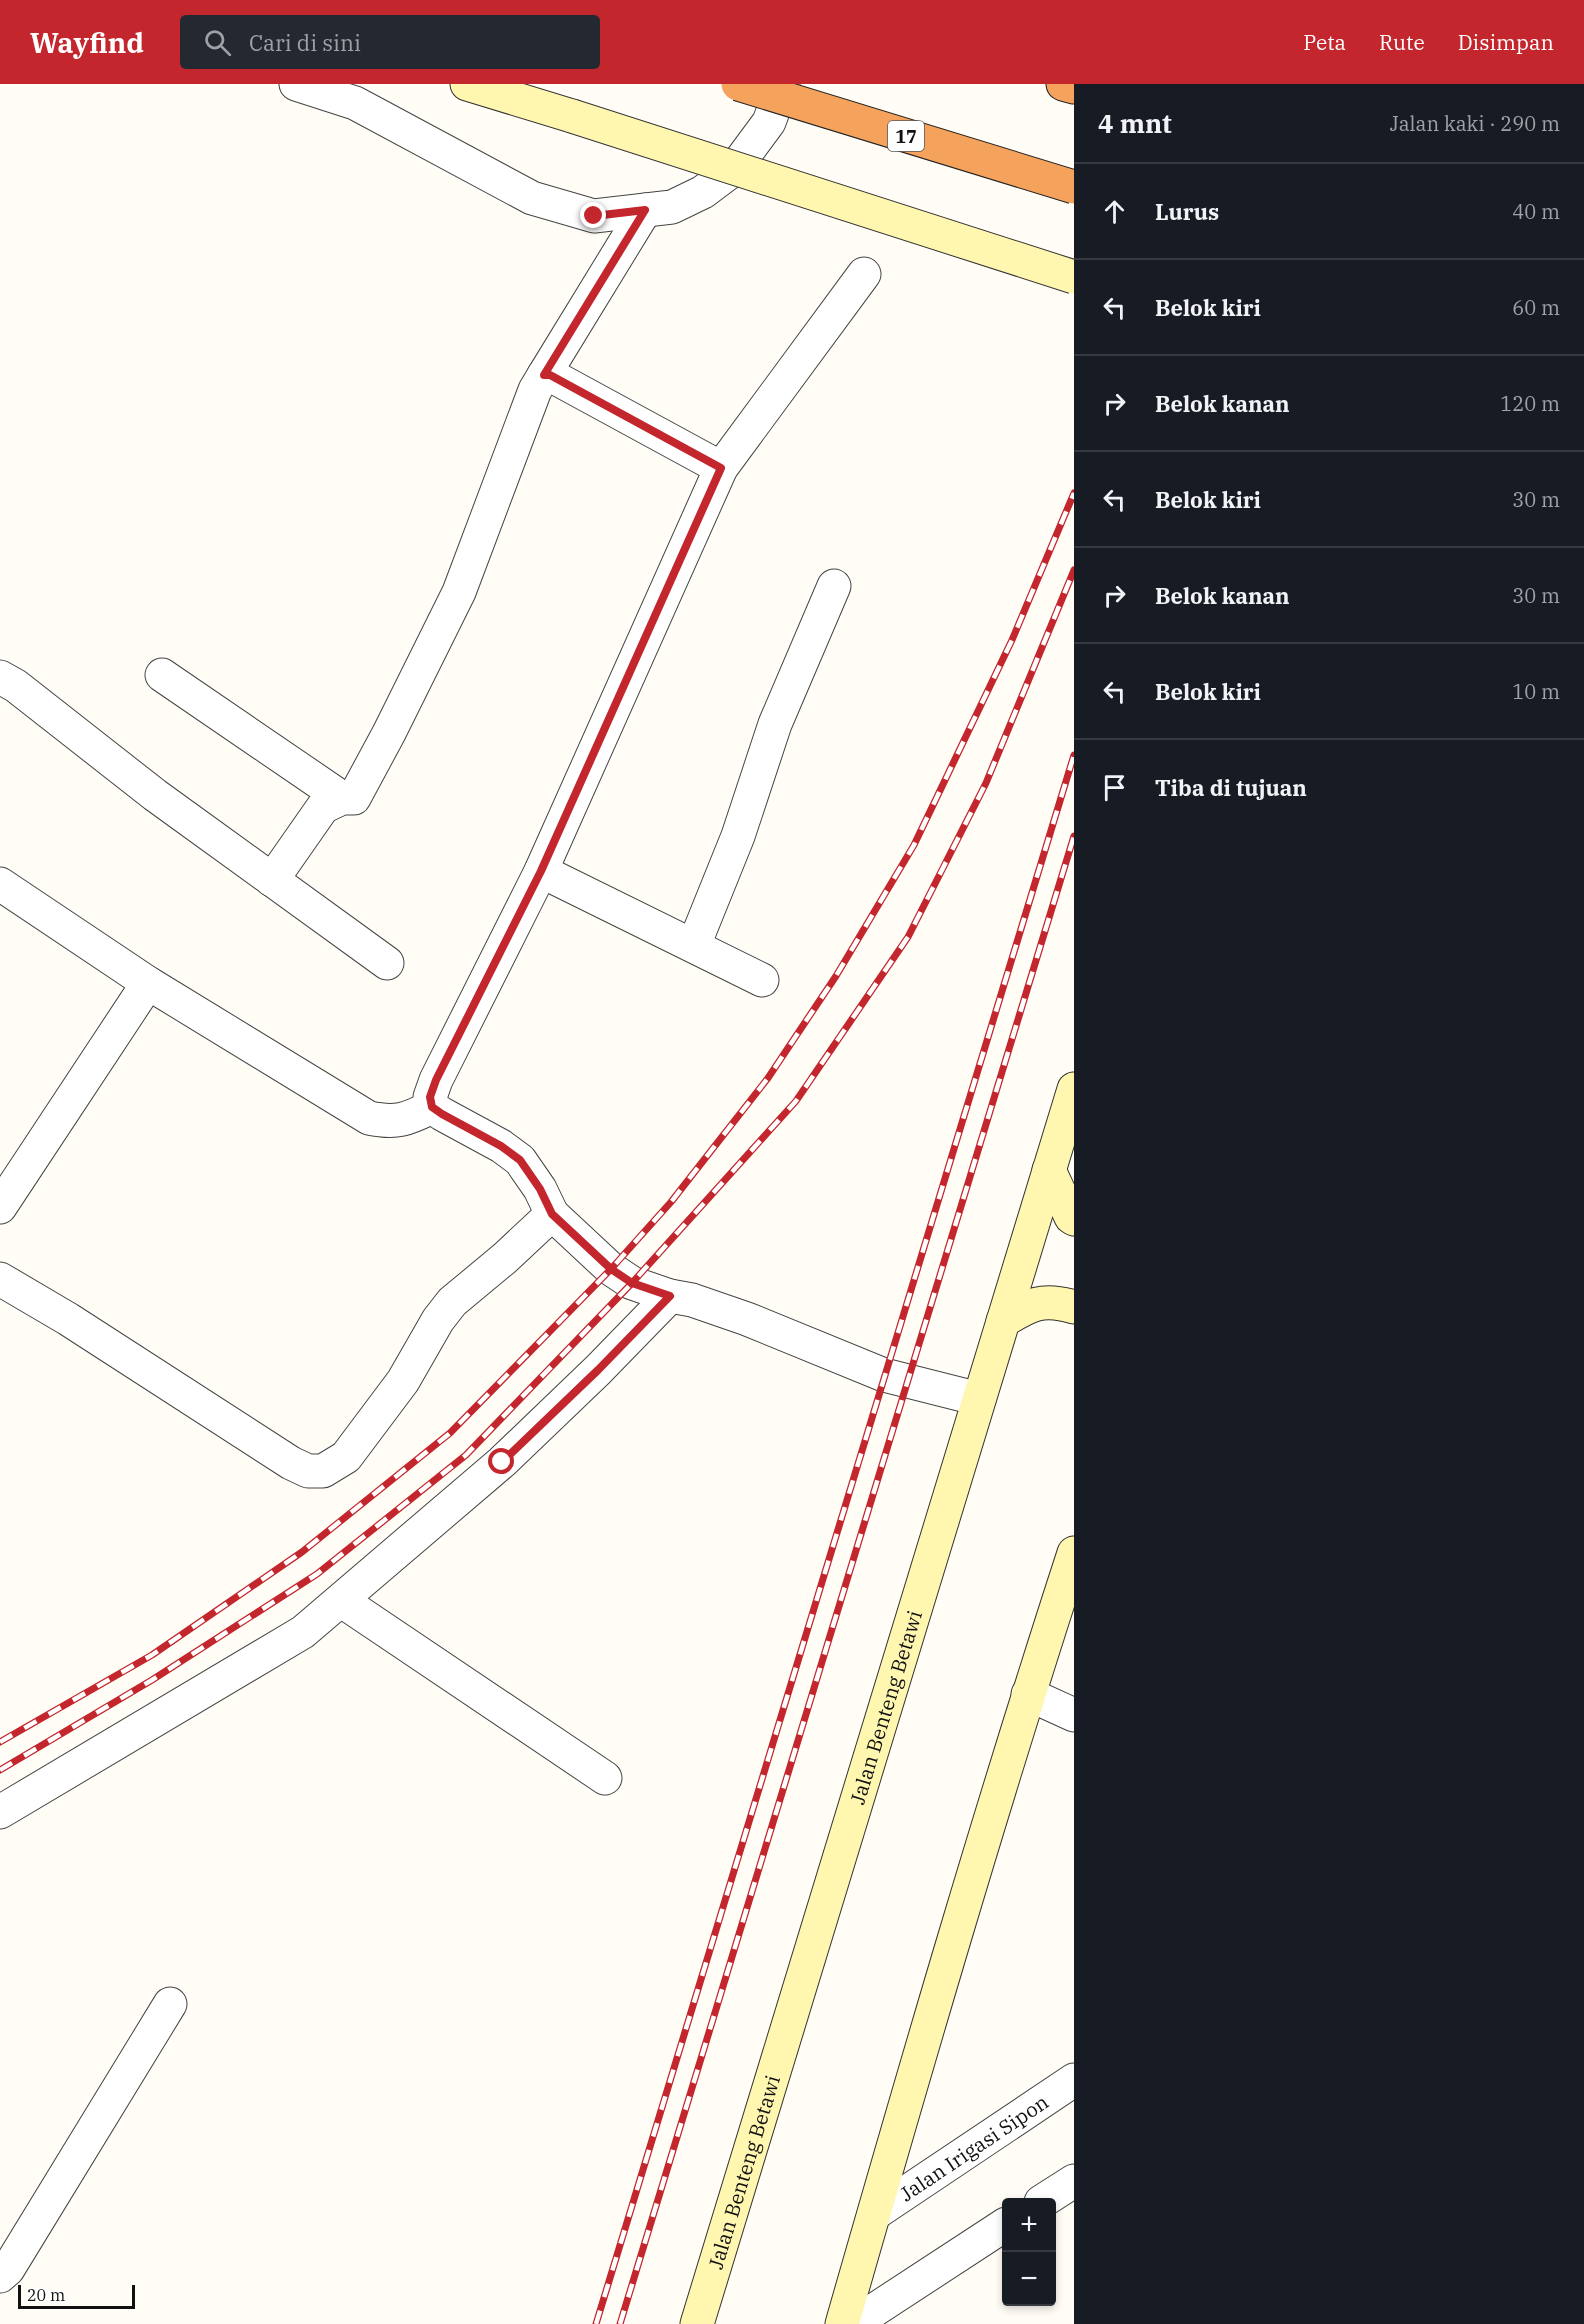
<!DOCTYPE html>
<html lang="id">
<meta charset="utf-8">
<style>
:root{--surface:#171b24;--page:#242831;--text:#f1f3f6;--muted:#9ea1a6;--line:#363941;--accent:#c4262e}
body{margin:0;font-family:"IBM Plex Serif",serif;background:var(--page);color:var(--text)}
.controls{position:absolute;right:18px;bottom:18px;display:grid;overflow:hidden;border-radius:6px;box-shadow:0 3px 9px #0003}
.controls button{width:54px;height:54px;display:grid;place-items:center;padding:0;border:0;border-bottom:2px solid var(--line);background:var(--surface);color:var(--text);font:30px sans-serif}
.scale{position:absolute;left:18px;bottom:15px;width:117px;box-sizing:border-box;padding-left:6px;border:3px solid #111;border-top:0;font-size:16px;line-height:21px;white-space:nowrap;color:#111;-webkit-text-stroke:4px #fff;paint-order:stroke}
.stop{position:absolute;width:18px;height:18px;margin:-14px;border:4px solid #c4262e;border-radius:50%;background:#fff}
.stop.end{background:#c4262e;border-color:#fff;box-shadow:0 2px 6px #0008}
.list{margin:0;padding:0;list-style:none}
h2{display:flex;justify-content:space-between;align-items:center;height:78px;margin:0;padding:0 24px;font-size:26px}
h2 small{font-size:20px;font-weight:400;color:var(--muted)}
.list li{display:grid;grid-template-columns:39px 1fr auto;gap:18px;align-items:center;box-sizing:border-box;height:96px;padding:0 24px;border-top:2px solid var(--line)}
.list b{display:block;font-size:22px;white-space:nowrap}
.list em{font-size:20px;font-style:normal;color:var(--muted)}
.icon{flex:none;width:33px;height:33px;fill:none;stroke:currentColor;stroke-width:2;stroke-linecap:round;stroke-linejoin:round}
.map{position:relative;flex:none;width:1074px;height:2240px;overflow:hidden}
header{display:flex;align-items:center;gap:36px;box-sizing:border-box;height:84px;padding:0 30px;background:var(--accent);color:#fff}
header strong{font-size:28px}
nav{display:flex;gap:33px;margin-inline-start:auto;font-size:21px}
.search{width:420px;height:54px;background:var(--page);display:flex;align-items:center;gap:15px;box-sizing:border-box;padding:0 21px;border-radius:6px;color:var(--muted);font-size:22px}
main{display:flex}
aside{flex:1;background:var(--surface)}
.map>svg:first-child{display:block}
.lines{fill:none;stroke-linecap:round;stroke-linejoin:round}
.minor-casing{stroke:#444;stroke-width:35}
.tertiary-casing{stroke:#444;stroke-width:35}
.secondary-casing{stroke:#333;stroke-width:35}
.motorway-casing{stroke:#222;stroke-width:35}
.minor{stroke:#fff;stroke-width:33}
.tertiary{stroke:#fff;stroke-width:33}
.secondary{stroke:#fff6b0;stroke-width:33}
.motorway{stroke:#f5a25d;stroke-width:33}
.rail-casing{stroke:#c4262e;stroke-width:7}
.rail{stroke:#fff;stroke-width:4.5;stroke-dasharray:14;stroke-linecap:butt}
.secondary-bridge-casing{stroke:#333;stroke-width:35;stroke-linecap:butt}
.motorway-bridge-casing{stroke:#222;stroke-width:35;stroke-linecap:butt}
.secondary-bridge{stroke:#fff6b0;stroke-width:33}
.motorway-bridge{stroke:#f5a25d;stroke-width:33}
.route{stroke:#c4262e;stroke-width:8}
.labels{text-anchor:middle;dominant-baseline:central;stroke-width:6;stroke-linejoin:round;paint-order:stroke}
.shield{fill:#fff;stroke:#585858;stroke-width:1.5}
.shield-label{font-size:18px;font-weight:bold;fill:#111}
.street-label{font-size:20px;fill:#111;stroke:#fff}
</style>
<header>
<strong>Wayfind</strong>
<div class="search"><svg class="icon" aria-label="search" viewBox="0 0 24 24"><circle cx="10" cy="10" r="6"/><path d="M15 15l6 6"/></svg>Cari di sini</div>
<nav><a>Peta</a><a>Rute</a><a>Disimpan</a></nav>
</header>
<main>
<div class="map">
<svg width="1074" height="2240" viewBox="0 0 1074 2240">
<rect width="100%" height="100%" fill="#fffdf5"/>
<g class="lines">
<defs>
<g id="minor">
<path d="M864,190L721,384L541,787L436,996L430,1013L432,1023L442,1030L501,1062L520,1076L540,1105L552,1130L611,1185L632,1199L670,1212L692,1216L747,1235L884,1291L979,1315"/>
<path d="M544,291L645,126"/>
<path d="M162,591L342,714"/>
<path d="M0,593L16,602L155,711L387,879"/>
<path d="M541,787L762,896"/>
<path d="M272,796L323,723L342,714H354L389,649L459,508L535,306L544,291H550L721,384"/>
<path d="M0,800L148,899L369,1034C398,1040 407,1035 432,1023"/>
<path d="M694,861L738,752L775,640L834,502"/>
<path d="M0,1123L148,899"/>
<path d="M0,1195L68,1235L291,1379L308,1387H323L346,1373L403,1297L438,1236L452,1218L505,1174L552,1130"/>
<path d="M342,1517L605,1694"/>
<path d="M1028,1610L1074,1631"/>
<path d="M0,1728L303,1548L502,1378L598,1286L670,1212"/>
<path d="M0,2192L8,2185L170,1920"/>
</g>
<g id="tertiary">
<path d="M296,0L355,19L532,114L594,132L672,123L703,108L735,84L769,38L783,0"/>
<path d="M1041,2118L1074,2097"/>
<path id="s1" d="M874,2130L1074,1996"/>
<path d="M853,2240L1006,2140"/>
</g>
<g id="secondary">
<path d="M467,0L572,32"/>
<path d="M1049,1086L1071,1133L1074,1135"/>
<path d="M1003,1237C1029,1221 1042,1213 1074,1223"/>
<path id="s2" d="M697,2240L1074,1005"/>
<path d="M842,2240C916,1982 991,1724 1074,1469"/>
</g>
<path id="motorway" d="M1063,0L1074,3"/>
</defs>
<!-- minor casing -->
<use href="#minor" class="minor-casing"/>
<!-- tertiary casing -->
<use href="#tertiary" class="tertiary-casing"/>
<!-- secondary casing -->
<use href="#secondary" class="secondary-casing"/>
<!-- motorway casing -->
<use href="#motorway" class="motorway-casing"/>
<!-- minor -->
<use href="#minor" class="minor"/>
<!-- tertiary -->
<use href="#tertiary" class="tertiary"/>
<!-- secondary -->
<use href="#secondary" class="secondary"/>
<!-- motorway -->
<use href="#motorway" class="motorway"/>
<defs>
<g id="rail">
<path d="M0,1658L152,1571L302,1468L450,1349L611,1185L671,1118L768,994L836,892L914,761L1012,556L1074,409"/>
<path d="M0,1686L152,1596L317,1490L466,1371L632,1199L796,1017L908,853L986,699L1074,486"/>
<path d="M596,2240L1074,671"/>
<path d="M620,2240L1074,752"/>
</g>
</defs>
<!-- rail casing -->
<use href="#rail" class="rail-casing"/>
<!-- rail -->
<use href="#rail" class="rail"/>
<defs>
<path id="secondary-bridge" d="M572,32L1074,193"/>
<path id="motorway-bridge" d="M738,0L1074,103"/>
</defs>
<!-- secondary-bridge casing -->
<use href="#secondary-bridge" class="secondary-bridge-casing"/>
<!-- motorway-bridge casing -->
<use href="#motorway-bridge" class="motorway-bridge-casing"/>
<!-- secondary-bridge -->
<use href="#secondary-bridge" class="secondary-bridge"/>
<!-- motorway-bridge -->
<use href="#motorway-bridge" class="motorway-bridge"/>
</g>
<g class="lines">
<!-- route -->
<path class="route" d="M502,1378L598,1286L670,1212L632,1199L611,1185L552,1130L540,1105L520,1076L501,1062L442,1030L432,1023L430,1013L436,996L541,787L721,384L550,291H544L645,126L594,132"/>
</g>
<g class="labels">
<!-- shield labels -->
<rect class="shield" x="888" y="37" width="36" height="30" rx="4.5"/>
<g class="shield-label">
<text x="906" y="52">17</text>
</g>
<!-- street labels -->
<g class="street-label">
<text stroke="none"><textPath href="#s2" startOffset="645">Jalan Benteng Betawi</textPath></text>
<text stroke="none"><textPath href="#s1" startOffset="120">Jalan Irigasi Sipon</textPath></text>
<text stroke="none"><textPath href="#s2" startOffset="159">Jalan Benteng Betawi</textPath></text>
</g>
</g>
</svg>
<div class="controls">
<button>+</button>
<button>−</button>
</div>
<div class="scale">20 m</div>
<div class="stop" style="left:502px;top:1378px"></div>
<div class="stop end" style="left:594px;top:132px"></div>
</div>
<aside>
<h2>4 mnt<small>Jalan kaki · 290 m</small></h2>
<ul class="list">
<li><svg class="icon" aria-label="ahead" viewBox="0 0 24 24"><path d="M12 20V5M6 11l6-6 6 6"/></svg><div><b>Lurus</b></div><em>40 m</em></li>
<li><svg class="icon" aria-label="left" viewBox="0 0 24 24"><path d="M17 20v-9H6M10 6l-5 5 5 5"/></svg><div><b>Belok kiri</b></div><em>60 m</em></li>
<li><svg class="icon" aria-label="right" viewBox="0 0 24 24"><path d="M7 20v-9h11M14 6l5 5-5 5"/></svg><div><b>Belok kanan</b></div><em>120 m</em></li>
<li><svg class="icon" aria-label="left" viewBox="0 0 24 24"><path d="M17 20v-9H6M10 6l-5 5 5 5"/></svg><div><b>Belok kiri</b></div><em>30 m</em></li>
<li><svg class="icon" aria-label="right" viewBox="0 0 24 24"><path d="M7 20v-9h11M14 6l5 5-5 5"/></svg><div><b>Belok kanan</b></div><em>30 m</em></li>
<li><svg class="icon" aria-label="left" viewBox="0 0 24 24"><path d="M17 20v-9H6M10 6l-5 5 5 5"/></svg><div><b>Belok kiri</b></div><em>10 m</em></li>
<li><svg class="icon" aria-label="arrive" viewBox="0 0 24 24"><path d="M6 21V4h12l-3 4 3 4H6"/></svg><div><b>Tiba di tujuan</b></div></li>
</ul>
</aside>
</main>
